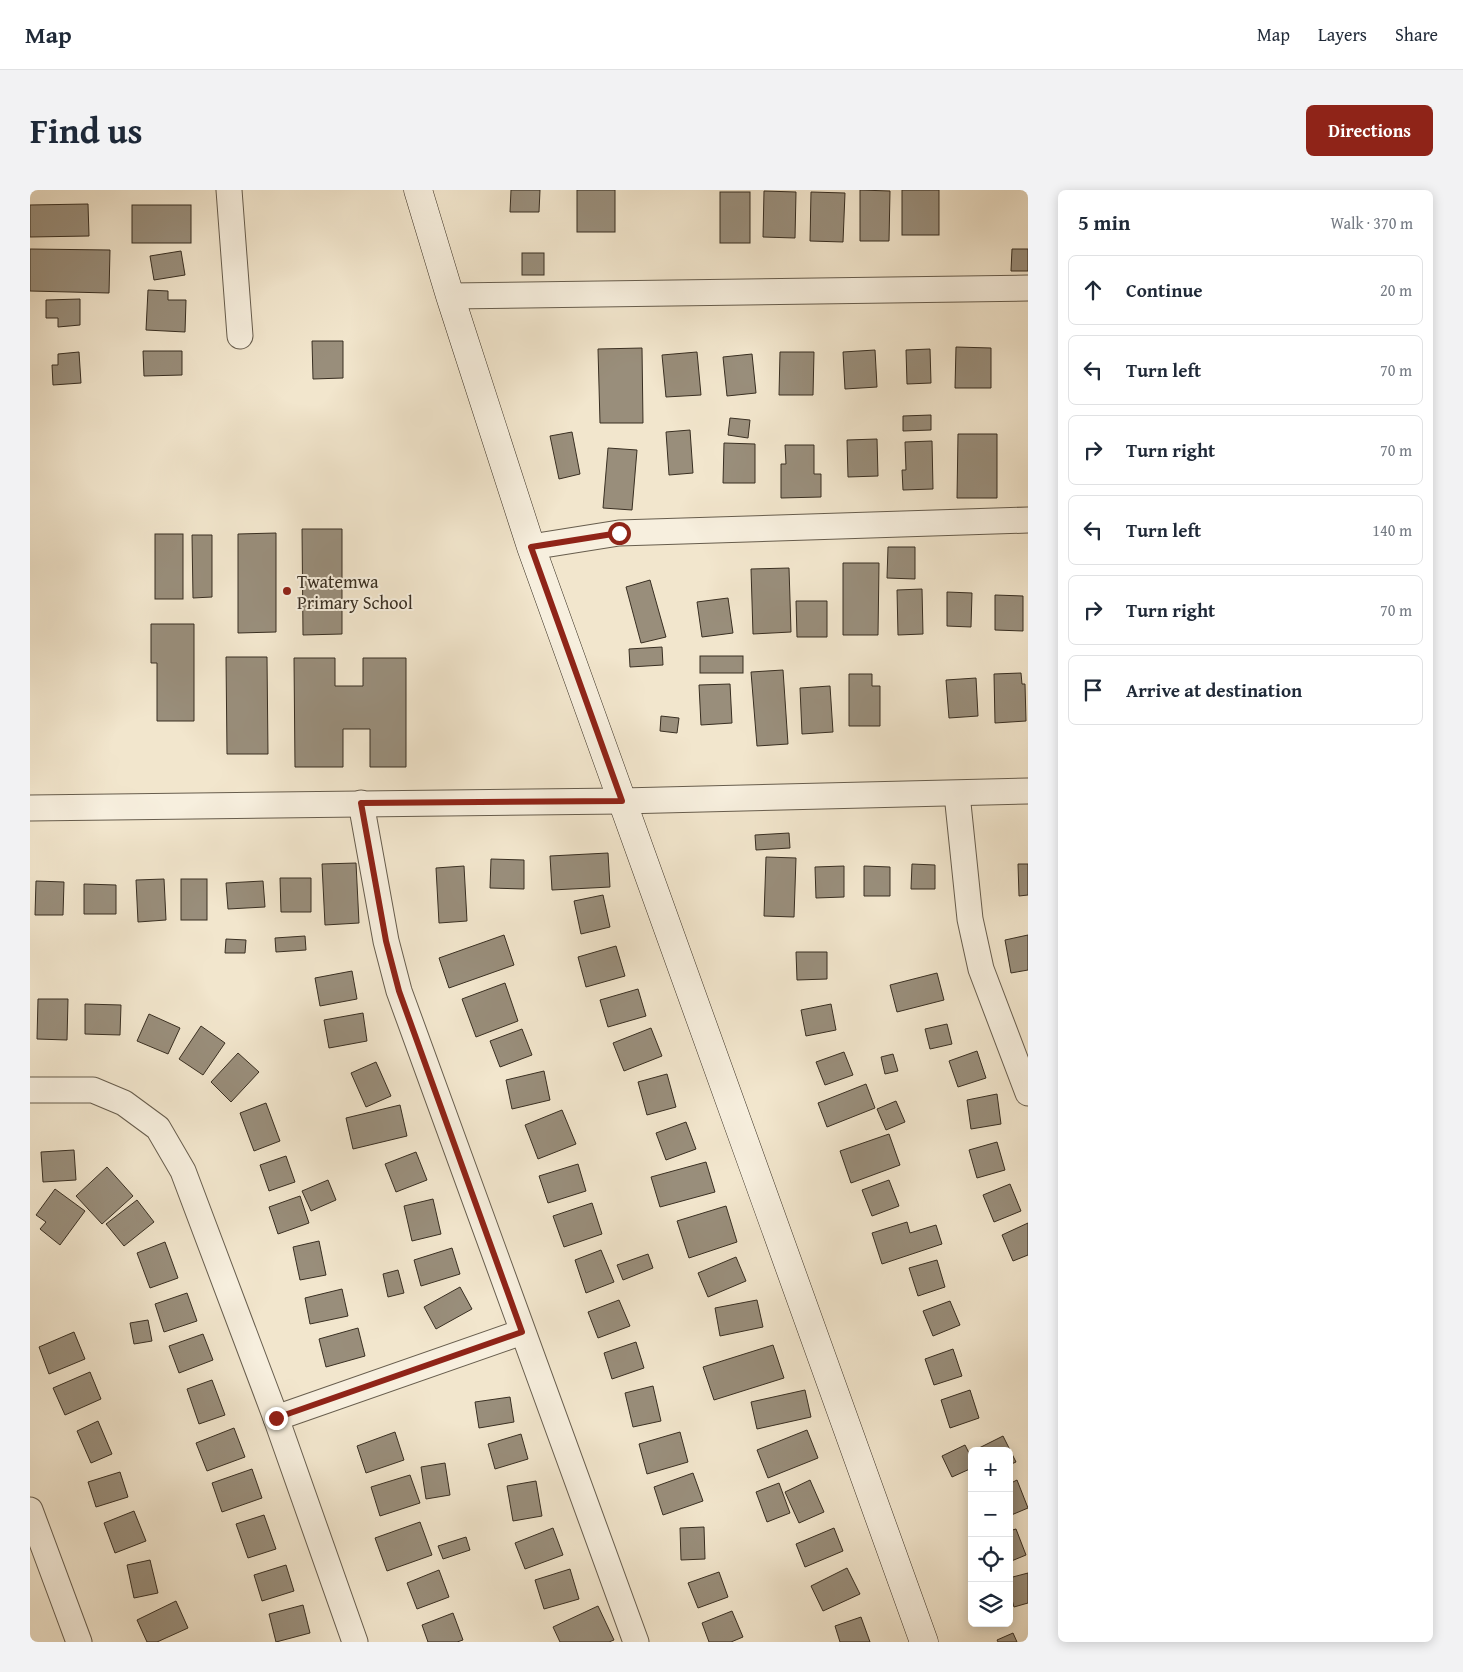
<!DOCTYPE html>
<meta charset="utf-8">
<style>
:root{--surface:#fff;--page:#f2f2f3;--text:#1f2937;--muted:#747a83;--line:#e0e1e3;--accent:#8f2418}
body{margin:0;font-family:"Gentium Book Plus",serif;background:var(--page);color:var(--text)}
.controls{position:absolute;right:15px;bottom:15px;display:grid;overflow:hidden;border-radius:8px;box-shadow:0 2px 12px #0003}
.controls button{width:45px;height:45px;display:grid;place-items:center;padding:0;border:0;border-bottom:1px solid var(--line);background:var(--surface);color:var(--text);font:25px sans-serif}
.stop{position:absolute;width:15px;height:15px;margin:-11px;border:4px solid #8f2418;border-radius:50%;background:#fff}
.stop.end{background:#8f2418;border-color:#fff;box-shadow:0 1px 5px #0008}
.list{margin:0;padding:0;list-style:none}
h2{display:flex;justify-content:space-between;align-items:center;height:65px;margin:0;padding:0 20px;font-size:21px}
h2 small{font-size:16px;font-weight:400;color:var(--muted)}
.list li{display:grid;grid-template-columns:32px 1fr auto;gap:15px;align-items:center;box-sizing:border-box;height:70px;margin:0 10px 10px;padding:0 10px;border:1px solid var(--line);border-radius:8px}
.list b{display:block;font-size:19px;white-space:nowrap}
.list em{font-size:16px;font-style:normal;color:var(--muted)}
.icon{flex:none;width:28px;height:28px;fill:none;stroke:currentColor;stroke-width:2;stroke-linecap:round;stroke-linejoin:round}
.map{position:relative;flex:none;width:998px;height:1452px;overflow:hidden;border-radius:8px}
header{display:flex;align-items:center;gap:30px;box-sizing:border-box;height:70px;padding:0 25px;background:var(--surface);border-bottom:1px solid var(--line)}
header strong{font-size:24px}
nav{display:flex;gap:28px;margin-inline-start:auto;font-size:18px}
.intro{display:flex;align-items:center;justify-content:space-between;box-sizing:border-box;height:120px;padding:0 30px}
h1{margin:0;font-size:35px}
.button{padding:12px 22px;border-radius:8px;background:var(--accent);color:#fff;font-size:18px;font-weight:700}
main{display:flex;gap:30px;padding:0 30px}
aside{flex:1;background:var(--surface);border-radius:8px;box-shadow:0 2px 12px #0003}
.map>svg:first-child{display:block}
.building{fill:#998e7b;stroke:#392f22}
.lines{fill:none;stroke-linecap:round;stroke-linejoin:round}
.minor-casing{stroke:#675d4d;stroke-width:27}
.secondary-casing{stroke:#392f22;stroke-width:29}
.minor{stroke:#f7efde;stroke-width:25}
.secondary{stroke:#f7efde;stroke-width:28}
.route{stroke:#8f2418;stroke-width:6}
.poi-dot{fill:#8f2418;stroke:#f7efde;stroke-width:2}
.labels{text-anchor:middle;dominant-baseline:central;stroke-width:4;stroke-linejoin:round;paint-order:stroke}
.poi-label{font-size:18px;fill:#392f22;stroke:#f7efde;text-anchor:start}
</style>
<header>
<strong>Map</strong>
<nav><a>Map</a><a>Layers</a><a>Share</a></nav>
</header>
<div class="intro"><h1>Find us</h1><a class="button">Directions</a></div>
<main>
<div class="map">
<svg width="998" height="1452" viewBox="0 0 998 1452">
<rect width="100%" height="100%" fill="#f2e6cd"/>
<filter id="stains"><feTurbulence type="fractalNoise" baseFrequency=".004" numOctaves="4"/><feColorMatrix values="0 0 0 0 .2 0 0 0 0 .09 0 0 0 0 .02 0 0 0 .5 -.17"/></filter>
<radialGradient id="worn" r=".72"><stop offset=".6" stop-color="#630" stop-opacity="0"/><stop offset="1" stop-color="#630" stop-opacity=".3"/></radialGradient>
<!-- building -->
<g class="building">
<path d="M481,0H510L509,22H480Z"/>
<rect x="547" y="0" width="38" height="42"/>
<path d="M830,0L860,1L859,51H830Z"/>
<rect x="872" y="0" width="37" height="45"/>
<path d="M734,1L766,2L765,48L733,47Z"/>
<rect x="690" y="2" width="30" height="51"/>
<path d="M781,2L815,3L813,52L780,51Z"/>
<path d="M58,14L59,46L0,47V15Z"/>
<rect x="102" y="15" width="59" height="38"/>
<path d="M0,59L80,60L79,103L0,101Z"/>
<path d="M982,59H998V81H981Z"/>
<path d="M151,61L155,85L124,90L120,66Z"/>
<rect x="492" y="63" width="22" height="22"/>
<path d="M118,100L138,101V110H156L155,142L116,140Z"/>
<path d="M50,109V135L28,137V128H16V110Z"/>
<path d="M282,151H313V188L283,189Z"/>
<path d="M926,157L961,158V198H925Z"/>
<path d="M612,158L613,233H570L568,159Z"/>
<path d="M900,159L901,193L877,194L876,160Z"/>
<path d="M845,160L847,197L815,199L813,162Z"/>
<path d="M113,161H152V185L114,186Z"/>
<path d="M49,162L51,193L23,195L22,175H28V164Z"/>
<path d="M667,162L671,205L636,207L632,165Z"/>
<path d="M750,162H784L783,205H749Z"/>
<path d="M722,164L726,203L697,206L693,167Z"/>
<path d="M901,225V240L873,241V226Z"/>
<path d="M700,228L720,230L718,248L698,245Z"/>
<path d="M660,240L663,283L639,285L636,242Z"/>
<path d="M542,242L550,284L529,289L520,246Z"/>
<path d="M928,244H967V308H927Z"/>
<path d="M847,249L848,286L818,287L817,250Z"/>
<path d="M902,251L903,299L873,300L872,280H876L875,252Z"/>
<path d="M694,253L725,254V293H693Z"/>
<path d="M755,255H784V284H791V307L751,308V274H756Z"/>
<path d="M578,258L607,260L602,320L573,318Z"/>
<path d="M272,339H312V444L273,445Z"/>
<path d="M246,343V442L208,443V344Z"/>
<rect x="125" y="344" width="28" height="65"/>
<path d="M162,345H182V407L163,408Z"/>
<path d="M858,357H885V389L857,388Z"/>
<path d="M813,373H849L848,445H813Z"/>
<path d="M759,378L761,442L723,444L721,379Z"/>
<path d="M620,390L636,447L611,453L596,397Z"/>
<path d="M892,399L893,444L868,445L867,400Z"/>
<path d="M917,402L942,403L941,437L917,436Z"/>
<path d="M965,405L993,406V441L965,440Z"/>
<path d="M698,408L703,443L672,447L667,412Z"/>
<path d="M766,411H797V447H767Z"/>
<path d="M121,434H164V531H127V473H121Z"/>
<path d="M632,457L633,475L600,477L599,459Z"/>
<rect x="670" y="466" width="43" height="17"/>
<path d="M196,467H237L238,564H197Z"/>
<path d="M264,468H305V496H333V468H376V577H340V539H313V577H265Z"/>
<path d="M753,480L758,554L727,556L721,482Z"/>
<path d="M991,483L992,494H995L996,531L965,533L964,484Z"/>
<path d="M819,484H842V496H850V536H819Z"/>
<path d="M946,488L948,526L919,528L916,490Z"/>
<path d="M700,494L702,533L671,535L669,495Z"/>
<path d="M800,496L803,542L772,544L770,498Z"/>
<path d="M631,526L649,528L647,543L630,541Z"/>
<path d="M759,643L760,658L726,660L725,645Z"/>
<path d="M578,663L580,697L522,700L520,666Z"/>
<path d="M736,667L766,668L764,727L734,726Z"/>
<path d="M461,669L494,670V699L460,698Z"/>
<path d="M326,673L329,733L295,735L292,674Z"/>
<path d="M882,674L905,675V699H881Z"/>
<path d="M988,674H998V705L989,706Z"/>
<path d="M434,676L437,731L409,733L406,678Z"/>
<path d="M814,676V707L786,708L785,677Z"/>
<path d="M834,676L860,677V706H834Z"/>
<path d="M250,688H281V722H251Z"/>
<path d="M134,689L136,730L108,732L106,690Z"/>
<rect x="151" y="689" width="26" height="41"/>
<path d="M6,691L34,692L33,725H5Z"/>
<path d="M233,691L235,717L198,719L196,693Z"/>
<path d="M54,694L86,695V724H54Z"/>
<path d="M573,705L580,737L551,744L544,711Z"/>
<path d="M474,745L484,775L419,798L409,768Z"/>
<path d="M998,745V780L981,783L975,750Z"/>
<path d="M275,746L276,760L246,762L245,748Z"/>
<path d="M196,749L216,750L215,763H195Z"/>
<path d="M586,756L595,786L556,797L548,767Z"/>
<path d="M766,762H797V789L767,790Z"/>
<path d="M322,781L327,809L290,816L285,788Z"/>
<path d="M907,783L914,810L867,822L860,795Z"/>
<path d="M475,793L488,831L446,847L432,809Z"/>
<path d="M608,799L616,826L578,837L570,810Z"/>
<path d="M8,809H38L37,850L7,849Z"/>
<path d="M55,814L91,815L90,845L55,844Z"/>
<path d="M801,814L806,840L776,846L771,820Z"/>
<path d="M333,823L337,851L299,858L294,830Z"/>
<path d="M119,824L150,838L138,864L107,851Z"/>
<path d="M917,834L922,854L900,859L895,839Z"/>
<path d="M171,836L195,853L173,885L149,869Z"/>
<path d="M621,838L632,866L594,881L583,853Z"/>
<path d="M492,839L502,865L470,877L460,851Z"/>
<path d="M947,861L956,888L928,897L919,871Z"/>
<path d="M814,862L823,885L795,895L786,872Z"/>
<path d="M208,863L229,882L201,912L181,892Z"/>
<path d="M863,864L868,881L855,884L851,867Z"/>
<path d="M346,872L361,906L336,917L321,883Z"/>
<path d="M514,881L520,910L482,919L476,890Z"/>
<path d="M637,884L646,917L617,925L608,892Z"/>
<path d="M836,894L845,918L797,937L788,913Z"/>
<path d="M967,904L971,934L941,939L937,910Z"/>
<path d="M866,911L875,932L856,940L847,919Z"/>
<path d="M236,913L250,951L224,961L210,923Z"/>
<path d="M370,915L377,946L323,959L316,928Z"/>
<path d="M532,920L546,954L508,969L495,935Z"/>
<path d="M656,932L666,959L636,970L626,943Z"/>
<path d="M859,944L870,975L821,993L810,961Z"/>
<path d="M967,952L975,980L947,988L939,960Z"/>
<path d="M44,960L46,990L13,992L11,962Z"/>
<path d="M386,962L397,990L366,1002L355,974Z"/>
<path d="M256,966L265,992L239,1001L230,975Z"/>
<path d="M676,972L685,1002L630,1017L621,987Z"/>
<path d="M548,974L556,1001L518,1013L509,986Z"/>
<path d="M77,977L103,1006L72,1034L46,1006Z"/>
<path d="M298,990L306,1010L281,1021L272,1001Z"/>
<path d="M859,990L869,1016L842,1026L832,1000Z"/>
<path d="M980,994L991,1021L964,1032L953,1005Z"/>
<path d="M25,999L55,1021L30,1055L10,1039L16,1032L6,1025Z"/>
<path d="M270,1006L279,1033L248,1044L239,1017Z"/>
<path d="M403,1009L411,1044L382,1051L374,1016Z"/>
<path d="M107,1010L124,1032L94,1056L76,1034Z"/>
<path d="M562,1013L572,1044L534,1057L523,1026Z"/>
<path d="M696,1016L707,1052L659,1068L647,1031Z"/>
<path d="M877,1032L880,1043L906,1035L912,1054L852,1074L842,1043Z"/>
<path d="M998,1033V1065L983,1071L972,1045Z"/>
<path d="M289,1051L296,1085L270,1090L263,1057Z"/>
<path d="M135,1052L148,1088L120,1098L107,1063Z"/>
<path d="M422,1058L430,1084L391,1096L384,1070Z"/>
<path d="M571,1060L584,1092L556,1103L545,1070Z"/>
<path d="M618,1064L623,1078L593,1090L587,1075Z"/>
<path d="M706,1067L716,1091L678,1107L668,1083Z"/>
<path d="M907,1070L915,1097L888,1106L879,1078Z"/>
<path d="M368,1080L374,1103L358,1107L353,1084Z"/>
<path d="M430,1097L442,1119L406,1139L394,1117Z"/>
<path d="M312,1099L318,1126L280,1134L275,1108Z"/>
<path d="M157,1103L167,1131L134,1142L125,1114Z"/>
<path d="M589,1110L600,1136L568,1148L558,1122Z"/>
<path d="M727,1110L733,1137L690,1146L685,1118Z"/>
<path d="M920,1111L930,1135L903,1146L893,1121Z"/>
<path d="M118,1130L122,1151L104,1154L100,1133Z"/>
<path d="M328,1138L335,1166L296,1177L289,1149Z"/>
<path d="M44,1142L55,1169L19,1184L9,1157Z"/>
<path d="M173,1144L183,1170L149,1183L139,1156Z"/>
<path d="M606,1152L614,1178L582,1189L574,1163Z"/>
<path d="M743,1155L754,1188L684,1210L673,1177Z"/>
<path d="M923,1159L932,1186L904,1195L895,1169Z"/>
<path d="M60,1182L71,1209L35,1225L23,1198Z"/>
<path d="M182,1190L195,1225L169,1234L157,1199Z"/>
<path d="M623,1196L631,1231L603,1237L595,1203Z"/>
<path d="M775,1200L781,1227L727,1239L721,1212Z"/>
<path d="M940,1200L949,1228L920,1238L911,1210Z"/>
<path d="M480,1207L484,1232L449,1238L445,1212Z"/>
<path d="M68,1231L82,1264L61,1273L47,1241Z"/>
<path d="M204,1238L215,1267L177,1281L166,1253Z"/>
<path d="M777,1240L788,1268L738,1288L727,1260Z"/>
<path d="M365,1242L374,1270L336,1283L327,1256Z"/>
<path d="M650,1242L658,1272L617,1284L609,1254Z"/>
<path d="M491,1244L498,1269L465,1279L458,1254Z"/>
<path d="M973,1246L986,1272L979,1275V1261H943Z"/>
<path d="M935,1255L942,1269V1278L922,1287L912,1266Z"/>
<path d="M415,1273L420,1305L396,1309L391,1277Z"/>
<path d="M222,1279L232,1308L192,1322L182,1293Z"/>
<path d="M90,1282L98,1307L66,1317L58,1292Z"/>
<path d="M663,1283L673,1311L633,1325L624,1297Z"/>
<path d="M380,1285L390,1313L350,1326L341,1297Z"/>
<path d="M780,1290L794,1322L769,1333L755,1302Z"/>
<path d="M987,1290L998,1318L979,1326V1294Z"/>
<path d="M506,1291L512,1326L483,1331L477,1296Z"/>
<path d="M749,1293L760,1323L737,1332L726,1302Z"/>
<path d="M104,1321L116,1351L85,1363L74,1333Z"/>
<path d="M234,1325L246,1359L218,1368L206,1334Z"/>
<path d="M390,1332L402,1365L357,1381L345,1348Z"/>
<path d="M674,1337L675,1369L651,1370L650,1338Z"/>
<path d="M523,1338L533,1365L495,1379L485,1353Z"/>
<path d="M804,1338L813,1361L775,1377L766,1354Z"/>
<path d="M986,1339L996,1365L979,1372V1341Z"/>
<path d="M436,1347L440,1360L413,1369L408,1356Z"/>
<path d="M120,1370L128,1403L104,1408L97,1375Z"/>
<path d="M256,1375L264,1401L232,1411L224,1385Z"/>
<path d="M817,1378L830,1404L793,1421L781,1396Z"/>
<path d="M540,1379L549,1409L514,1419L505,1390Z"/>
<path d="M409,1380L419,1407L387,1419L377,1393Z"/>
<path d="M689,1382L698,1407L668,1418L658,1393Z"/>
<path d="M998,1383V1413L984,1417L979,1399V1388Z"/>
<path d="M146,1411L158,1438L127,1452H117L107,1430Z"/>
<path d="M273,1415L280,1443L246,1452L239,1424Z"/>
<path d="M568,1416L584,1450L579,1452H530L523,1437Z"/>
<path d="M702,1421L713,1447L701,1452H679L672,1433Z"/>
<path d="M423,1423L433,1450L427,1452H398L392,1435Z"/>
<path d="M831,1427L840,1452H810L805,1436Z"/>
<path d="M983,1443L987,1452H968L967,1450Z"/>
</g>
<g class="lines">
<defs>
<g id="minor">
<path d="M199,0L210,146"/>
<path d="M420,106L998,98"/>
<path d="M501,357L589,343L998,330"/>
<path d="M927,604L940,729L951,779L998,903"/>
<path d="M331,613L356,751L369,801L606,1452"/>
<path d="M0,618L592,611L998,601"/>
<path d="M0,900H63L94,913L128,938L153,981L246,1228L325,1452"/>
<path d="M246,1228L492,1142"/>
<path d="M0,1320L49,1452"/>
</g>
<path id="secondary" d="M388,0L420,106L501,357L894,1452"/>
</defs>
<!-- minor casing -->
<use href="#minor" class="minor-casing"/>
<!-- secondary casing -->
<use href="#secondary" class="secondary-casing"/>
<!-- minor -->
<use href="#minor" class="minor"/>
<!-- secondary -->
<use href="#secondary" class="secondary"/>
</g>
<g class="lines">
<!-- route -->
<path class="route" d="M246,1228L492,1142L369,801L356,751L331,613L592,611L501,357L589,343"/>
</g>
<!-- markers -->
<circle class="poi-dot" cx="257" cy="401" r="5"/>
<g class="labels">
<!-- poi labels -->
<g class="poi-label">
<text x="267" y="391">Twatemwa<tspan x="267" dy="21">Primary School</tspan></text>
</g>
</g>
<rect width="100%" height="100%" filter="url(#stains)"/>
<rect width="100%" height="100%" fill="url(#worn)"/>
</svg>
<div class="controls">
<button>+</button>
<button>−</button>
<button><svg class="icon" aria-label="locate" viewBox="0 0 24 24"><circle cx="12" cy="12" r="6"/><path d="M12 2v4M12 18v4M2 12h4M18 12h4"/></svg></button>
<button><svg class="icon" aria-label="layers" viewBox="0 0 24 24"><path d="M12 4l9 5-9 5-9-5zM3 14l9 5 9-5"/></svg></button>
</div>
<div class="stop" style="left:589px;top:343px"></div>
<div class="stop end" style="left:246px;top:1228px"></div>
</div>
<aside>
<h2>5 min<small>Walk · 370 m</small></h2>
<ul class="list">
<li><svg class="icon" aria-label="ahead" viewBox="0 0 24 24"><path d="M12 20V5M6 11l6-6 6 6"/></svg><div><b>Continue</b></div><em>20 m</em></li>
<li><svg class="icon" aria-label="left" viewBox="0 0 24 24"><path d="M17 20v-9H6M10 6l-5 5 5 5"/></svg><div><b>Turn left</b></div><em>70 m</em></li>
<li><svg class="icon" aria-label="right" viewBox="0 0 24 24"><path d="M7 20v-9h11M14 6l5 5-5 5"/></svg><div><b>Turn right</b></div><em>70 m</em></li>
<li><svg class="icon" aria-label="left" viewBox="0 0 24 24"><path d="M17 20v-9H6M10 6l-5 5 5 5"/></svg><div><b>Turn left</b></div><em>140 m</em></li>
<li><svg class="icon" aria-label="right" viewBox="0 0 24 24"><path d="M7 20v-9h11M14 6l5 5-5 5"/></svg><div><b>Turn right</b></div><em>70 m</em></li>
<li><svg class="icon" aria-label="arrive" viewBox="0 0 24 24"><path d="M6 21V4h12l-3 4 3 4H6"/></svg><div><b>Arrive at destination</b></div></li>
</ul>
</aside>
</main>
